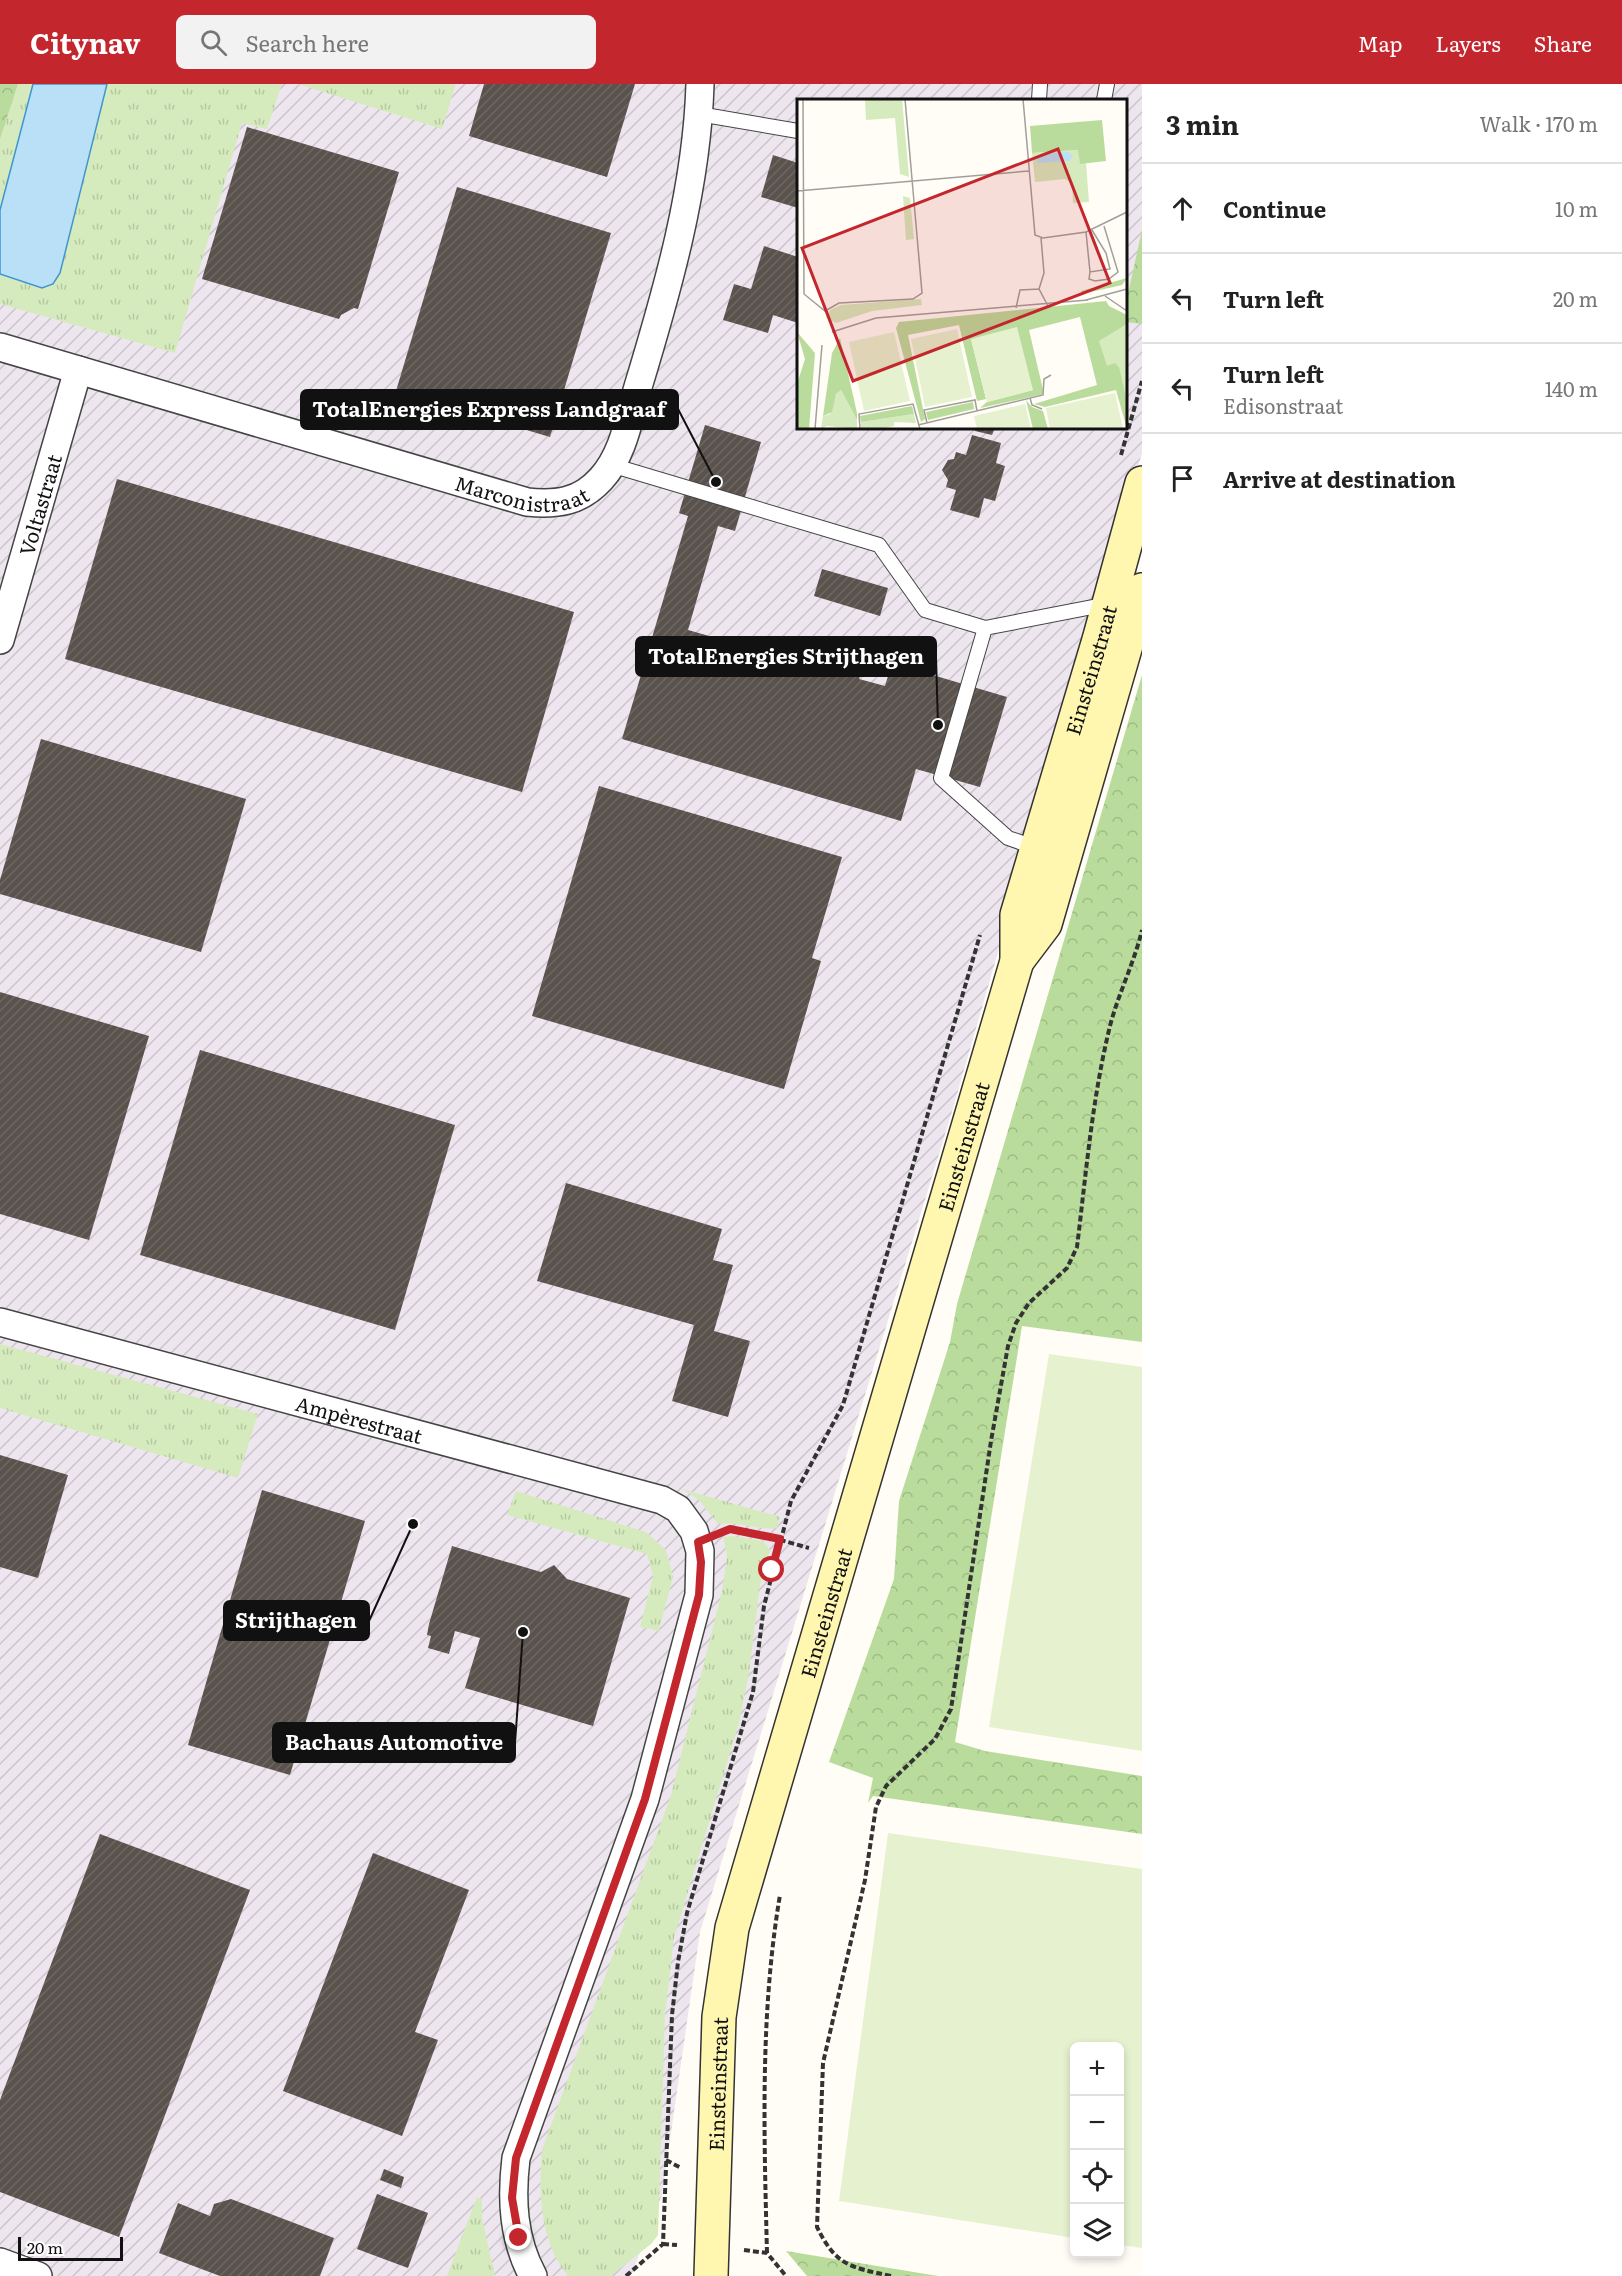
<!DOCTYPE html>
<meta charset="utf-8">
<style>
:root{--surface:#fff;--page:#f2f2f2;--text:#222;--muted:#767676;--line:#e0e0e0;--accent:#c4262e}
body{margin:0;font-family:Literata,serif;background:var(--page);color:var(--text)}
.controls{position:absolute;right:18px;bottom:18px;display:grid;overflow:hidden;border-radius:9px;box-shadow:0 3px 9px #0003}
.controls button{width:54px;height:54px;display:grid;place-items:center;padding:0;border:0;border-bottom:2px solid var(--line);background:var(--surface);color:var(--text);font:30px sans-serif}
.scale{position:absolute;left:18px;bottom:15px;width:105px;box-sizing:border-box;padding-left:6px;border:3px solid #111;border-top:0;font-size:16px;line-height:21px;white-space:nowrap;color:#111;-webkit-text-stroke:4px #fff;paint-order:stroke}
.stop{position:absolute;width:18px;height:18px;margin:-14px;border:4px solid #c4262e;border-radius:50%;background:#fff}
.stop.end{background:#c4262e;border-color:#fff;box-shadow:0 2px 6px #0008}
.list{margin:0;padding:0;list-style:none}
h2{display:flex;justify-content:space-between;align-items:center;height:78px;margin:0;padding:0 24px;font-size:26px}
h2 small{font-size:20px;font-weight:400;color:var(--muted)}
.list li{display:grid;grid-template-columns:39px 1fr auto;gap:18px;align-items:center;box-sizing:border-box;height:90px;padding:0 24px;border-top:2px solid var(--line)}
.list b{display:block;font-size:22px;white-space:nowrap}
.list p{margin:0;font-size:20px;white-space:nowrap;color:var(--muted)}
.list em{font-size:20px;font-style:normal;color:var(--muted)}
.icon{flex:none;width:33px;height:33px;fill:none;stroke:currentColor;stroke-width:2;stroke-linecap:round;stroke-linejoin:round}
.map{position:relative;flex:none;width:1142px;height:2192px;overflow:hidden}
header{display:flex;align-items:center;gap:36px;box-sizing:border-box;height:84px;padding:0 30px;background:var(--accent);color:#fff}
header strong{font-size:28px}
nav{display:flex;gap:33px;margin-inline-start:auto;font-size:21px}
.search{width:420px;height:54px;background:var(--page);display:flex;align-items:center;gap:15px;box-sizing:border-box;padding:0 21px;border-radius:9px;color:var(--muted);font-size:22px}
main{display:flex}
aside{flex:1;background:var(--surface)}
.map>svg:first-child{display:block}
.industrial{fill:url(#industrial-furrows);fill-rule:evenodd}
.grass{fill:url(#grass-tufts)}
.forest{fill:url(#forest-crowns)}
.pitch{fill:#e6f2cf}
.water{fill:#b9e0f7;stroke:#3f96cf;stroke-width:1.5}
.building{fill:url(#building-hatch)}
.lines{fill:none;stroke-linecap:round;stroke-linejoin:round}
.service-casing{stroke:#444;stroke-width:16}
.minor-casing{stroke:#444;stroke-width:30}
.secondary-casing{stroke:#333;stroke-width:36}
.path{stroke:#333;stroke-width:4;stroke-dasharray:6 3;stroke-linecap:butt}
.service{stroke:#fff;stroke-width:14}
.minor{stroke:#fff;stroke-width:27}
.secondary{stroke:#fff6b0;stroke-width:33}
.route{stroke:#c4262e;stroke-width:8}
.labels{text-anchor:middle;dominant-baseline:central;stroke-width:6;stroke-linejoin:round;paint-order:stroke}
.street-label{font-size:20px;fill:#111;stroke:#fff}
.inset-road{fill:none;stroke:#a09f9a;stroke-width:1.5}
.view{fill:#c4262e;fill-opacity:0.15;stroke:#c4262e;stroke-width:3}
.inset-edge{fill:none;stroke:#111;stroke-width:3}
.leader{fill:none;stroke:#111;stroke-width:2}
.callout-dot{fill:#111;stroke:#fff;stroke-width:2}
.callout{fill:#111;stroke:#111;stroke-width:2}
.callout-label{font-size:21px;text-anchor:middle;font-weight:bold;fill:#fff}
</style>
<header>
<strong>Citynav</strong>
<div class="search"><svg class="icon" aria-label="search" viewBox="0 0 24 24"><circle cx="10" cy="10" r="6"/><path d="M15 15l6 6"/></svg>Search here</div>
<nav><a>Map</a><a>Layers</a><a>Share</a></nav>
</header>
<main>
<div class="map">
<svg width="1142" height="2192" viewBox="0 0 1142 2192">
<defs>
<pattern id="industrial-furrows" width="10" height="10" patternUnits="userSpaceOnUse" patternTransform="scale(1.5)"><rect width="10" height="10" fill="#eee6ef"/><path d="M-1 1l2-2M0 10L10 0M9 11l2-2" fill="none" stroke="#cbc4cc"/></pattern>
<pattern id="grass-tufts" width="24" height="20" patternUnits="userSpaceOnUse" patternTransform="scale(1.5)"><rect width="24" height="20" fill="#d5ebbd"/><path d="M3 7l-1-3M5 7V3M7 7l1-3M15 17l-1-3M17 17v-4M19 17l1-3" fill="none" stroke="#b6c8a1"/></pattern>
<pattern id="forest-crowns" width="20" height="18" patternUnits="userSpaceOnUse" patternTransform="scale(1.5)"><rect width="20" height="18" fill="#b9dc9c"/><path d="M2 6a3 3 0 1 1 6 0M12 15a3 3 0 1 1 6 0" fill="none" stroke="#9ebc85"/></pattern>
<pattern id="building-hatch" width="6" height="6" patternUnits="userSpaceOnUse" patternTransform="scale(1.5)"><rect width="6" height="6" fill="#5a524d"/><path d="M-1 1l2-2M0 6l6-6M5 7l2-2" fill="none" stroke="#6d6662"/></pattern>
</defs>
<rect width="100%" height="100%" fill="#fffdf5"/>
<!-- industrial -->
<path class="industrial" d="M0,0H1142V369L951,1031L700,1848L662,2111L631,2192H0ZM798,16H1126V344H798Z"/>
<!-- grass -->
<g class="grass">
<path d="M18,0H33L0,126V55Z"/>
<path d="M107,0H282L267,45L242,39L175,269L0,220V190L42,204L53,200L60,189Z"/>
<path d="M298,0H456L442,45Z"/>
<path d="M0,1260L258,1330L238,1394L0,1324Z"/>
<path d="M682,1405L780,1433L777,1444C759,1447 739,1437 718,1440L699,1416Z"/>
<path d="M516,1407L646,1448L666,1466L673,1493L659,1547L640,1543L653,1492L647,1470L507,1431Z"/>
<path d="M733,1452L763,1457L770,1466L760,1501L749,1589L739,1639L674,1854L665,1931L658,2151L651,2160L611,2192H568C540,2157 538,2109 542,2066L671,1711L722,1507L727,1472L723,1453Z"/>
<path d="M477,2113L482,2115V2134L495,2192H447Z"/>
</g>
<!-- forest -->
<g class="forest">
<path d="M0,0H18L0,55Z"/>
<path d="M1142,146V240L1126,238V219Z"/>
<path d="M1142,591V1258L1022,1242L955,1658L985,1667L1142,1692V1750L873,1712L868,1719L873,1694L829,1678L894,1495L899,1417L950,1258L957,1220Z"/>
<path d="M786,2167L938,2192H807Z"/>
</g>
<!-- pitch -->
<g class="pitch">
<path d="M1049,1270L1142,1283V1667L989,1643Z"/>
<path d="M888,1749L1142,1785V2164L1120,2161V1962H1074V2154L839,2117Z"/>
</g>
<!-- water -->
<path class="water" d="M33,0H107L60,189L53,200L42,204L0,190V126Z"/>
<!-- building -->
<g class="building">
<path d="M484,0H635L607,93L469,52Z"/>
<path d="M247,43L399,88L358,225L354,224L341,231L339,235L202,195Z"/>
<path d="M773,71L798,79V124L761,113Z"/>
<path d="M457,103L611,149L550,353L396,307Z"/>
<path d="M764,162L798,173V239L773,231L768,249L723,236L734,200L751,205Z"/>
<path d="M705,341L761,358L735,447L718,442L688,546L790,575L796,556L865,576L859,595L885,602L892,579L1007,613L980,703L916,685L901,737L622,655L688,432L679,429Z"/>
<path d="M976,344H995L992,351L975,347Z"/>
<path d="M972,351L1001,359L996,379L1005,382L995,417L984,414L979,434L950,426L956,406L946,403L948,396L942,386L948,376L954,375L956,368L966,371Z"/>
<path d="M117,395L574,528L522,708L65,575Z"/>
<path d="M822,485L888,504L880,532L814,512Z"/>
<path d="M41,655L246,715L201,868L0,810V796Z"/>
<path d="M599,702L842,773L812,874L821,877L784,1005L532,932Z"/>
<path d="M0,908L149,952L89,1156L0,1130Z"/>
<path d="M200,966L455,1041L395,1246L140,1171Z"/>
<path d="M566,1099L722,1145L713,1176L733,1181L714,1247L750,1257L728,1333L672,1317L694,1241L537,1197Z"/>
<path d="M0,1371L68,1391L38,1494L0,1483Z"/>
<path d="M262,1406L365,1437L290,1691L188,1661Z"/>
<path d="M452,1462L541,1488L554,1481L567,1495L630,1514L593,1642L465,1604L480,1554L455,1547L449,1570L428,1564L431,1552L427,1551L429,1540Z"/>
<path d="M100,1750L250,1806L119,2153L0,2108V2016Z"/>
<path d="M373,1769L469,1806L415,1948L438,1956L402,2052L283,2007Z"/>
<path d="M384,2085L404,2093L401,2104L380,2096Z"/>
<path d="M377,2110L428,2129L408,2184L357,2165Z"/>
<path d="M231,2115L334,2154L320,2192H220L159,2169L178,2119L210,2132L214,2120Z"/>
</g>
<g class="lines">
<defs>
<g id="service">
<path d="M1039,16L1040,0"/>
<path d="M1104,16L1107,0"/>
<path d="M699,30L798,47"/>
<path d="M611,381L879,461L925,526L985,544"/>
<path d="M1037,764L1008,754L941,694L985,544L1108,520"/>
</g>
<g id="minor">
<path id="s1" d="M0,263L527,418C557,421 580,418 601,395C624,370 629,333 638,303C668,204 697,103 700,0"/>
<path id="s2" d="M0,556L78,286"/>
<path id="s3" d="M0,1238L662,1416L678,1425L694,1447L700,1467L699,1511L645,1715L516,2074C511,2115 513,2155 533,2192"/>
<path d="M0,2178L38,2192"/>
</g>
<g id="secondary">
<path d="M1017,877L1045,840L1142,506"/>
<path id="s4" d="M711,2192L719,1933L732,1844L1017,877V831L1099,556L1142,399"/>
</g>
</defs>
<!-- service casing -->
<use href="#service" class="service-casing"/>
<!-- minor casing -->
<use href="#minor" class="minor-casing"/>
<!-- secondary casing -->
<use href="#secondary" class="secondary-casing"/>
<!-- path -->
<g class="path">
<path d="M1121,371L1142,297"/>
<path d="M727,1446H745L809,1464"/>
<path d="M666,2076L681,2084"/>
<path d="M663,2160L677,2161"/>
<path d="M744,2166L767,2169L786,2192"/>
<path d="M767,2169C764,2049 760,1929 780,1811"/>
<path d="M626,2192L663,2160L672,1931L678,1878L687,1829L753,1608L764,1522L791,1417L843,1321L980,851"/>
<path d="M891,2192C850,2183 836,2182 817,2143L823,1979L865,1796L876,1723L886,1702L935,1655L951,1625L991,1357L1008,1262L1016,1239L1029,1219L1067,1184L1077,1163C1086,1090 1092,1017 1109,946C1117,912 1134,880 1142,846"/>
</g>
<!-- service -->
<use href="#service" class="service"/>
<!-- minor -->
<use href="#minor" class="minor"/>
<!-- secondary -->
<use href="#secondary" class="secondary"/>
</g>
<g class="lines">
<!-- route -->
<path class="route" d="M519,2154L512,2114L516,2074L645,1715L699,1511L701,1478L698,1458L730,1445L780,1455L772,1486"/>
</g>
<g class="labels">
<!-- street labels -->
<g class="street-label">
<text stroke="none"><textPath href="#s1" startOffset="543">Marconistraat</textPath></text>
<text stroke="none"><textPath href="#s2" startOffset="141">Voltastraat</textPath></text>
<text stroke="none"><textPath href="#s4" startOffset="1659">Einsteinstraat</textPath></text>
<text stroke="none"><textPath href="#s4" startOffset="1164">Einsteinstraat</textPath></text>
<text stroke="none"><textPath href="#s3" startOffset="372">Ampèrestraat</textPath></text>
<text stroke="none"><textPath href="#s4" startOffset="678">Einsteinstraat</textPath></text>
<text stroke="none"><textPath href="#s4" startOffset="192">Einsteinstraat</textPath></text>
</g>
</g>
<!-- overview -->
<g transform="translate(797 15)">
<rect width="330" height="330" fill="#fffdf5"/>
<path d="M68,0H105L112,78L103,75L98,19L69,21ZM282,51L283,64H289L292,103L276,104L275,84L268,80L238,83L235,54ZM106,97L113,99L117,140L109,141ZM124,200L125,206L75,212L39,224L29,219L33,211L44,206ZM44,291L60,321V330L30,327L24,330L26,317L33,315L39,295ZM117,315L119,324L97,323V327L83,330H64V323Z" fill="#d5ebbd"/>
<path d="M305,21L309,62L283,65L281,51L235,54L233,27ZM330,179L325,186L285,195L284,192ZM309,202L312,207L330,216V225L303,242L330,279V330L319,291L248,308L237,305L300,286L283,218L232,231L247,295L183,309L190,303L236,291L174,240L189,300L180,302L162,226L111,236L128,320L124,323L99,229L102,223ZM0,233L18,254L12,330H0V285L8,260ZM43,239L60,314V321L44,291L39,295L35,313L26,317L35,254ZM229,301L235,308L246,312L251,330H236ZM176,303L177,310L131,321L129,313ZM115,307L117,315L64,323L63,317Z" fill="#b9dc9c"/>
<path d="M330,225V302L322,268L318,264L310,267L302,242Z" fill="#d5ebbd"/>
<path d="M220,228L236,291L190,303L174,240ZM160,230L175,298L128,308L114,240ZM97,233L113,302L67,312L52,243ZM318,294L326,330H253L249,309ZM228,305L234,330H180L177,317Z" fill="#e6f2cf"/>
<path d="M271,53L276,57L272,62L240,64L242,56Z" fill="#b9e0f7"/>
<path class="inset-road" d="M6,0L7,195L28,212L42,204L116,200L125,194L108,0M226,0L238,136L246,139L289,133L330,113M0,92L232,72M289,133L293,173L313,170L309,154L295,131M293,173L292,180L298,182L312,180L321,173L307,127M242,190L247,174L244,139M308,197L330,212M289,201L330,190M219,209L223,191L242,190L251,207M35,233L79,219L291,201M233,299L235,306L245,310M130,324L127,311L178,301L180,312M121,326L246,296L247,280L254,276M18,330L25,246M63,330L62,315L116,305L123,330"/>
<path class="view" d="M261,50L313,184L56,282L5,149Z"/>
<rect width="330" height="330" class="inset-edge"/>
</g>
<!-- callouts -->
<path class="leader" d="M716 398L678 325M938 641L936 573M413 1440L369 1537M523 1548L515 1659"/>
<g class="callout-dot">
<circle cx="716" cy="398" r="6"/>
<circle cx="938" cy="641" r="6"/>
<circle cx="413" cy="1440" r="6"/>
<circle cx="523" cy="1548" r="6"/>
</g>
<g class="callout">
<rect x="301" y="306" width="377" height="39" rx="6"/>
<rect x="636" y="553" width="300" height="39" rx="6"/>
<rect x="224" y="1517" width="145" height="39" rx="6"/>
<rect x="273" y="1639" width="242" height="39" rx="6"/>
</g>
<g class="callout-label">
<text x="489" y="333">TotalEnergies Express Landgraaf</text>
<text x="786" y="580">TotalEnergies Strijthagen</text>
<text x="296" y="1544">Strijthagen</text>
<text x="394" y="1666">Bachaus Automotive</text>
</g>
</svg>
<div class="controls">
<button>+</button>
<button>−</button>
<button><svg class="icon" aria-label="locate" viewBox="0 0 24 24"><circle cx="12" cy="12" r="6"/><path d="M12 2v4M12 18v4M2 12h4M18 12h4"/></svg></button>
<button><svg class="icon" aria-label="layers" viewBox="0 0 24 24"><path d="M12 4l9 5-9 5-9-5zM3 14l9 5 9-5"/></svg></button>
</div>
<div class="scale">20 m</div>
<div class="stop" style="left:772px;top:1486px"></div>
<div class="stop end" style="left:519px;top:2154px"></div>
</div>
<aside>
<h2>3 min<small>Walk · 170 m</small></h2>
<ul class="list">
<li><svg class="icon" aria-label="ahead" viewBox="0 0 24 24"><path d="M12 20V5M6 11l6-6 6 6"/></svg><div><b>Continue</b></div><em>10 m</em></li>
<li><svg class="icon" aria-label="left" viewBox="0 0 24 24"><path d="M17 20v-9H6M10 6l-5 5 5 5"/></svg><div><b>Turn left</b></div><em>20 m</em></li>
<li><svg class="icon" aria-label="left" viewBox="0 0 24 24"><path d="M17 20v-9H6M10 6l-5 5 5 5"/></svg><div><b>Turn left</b><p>Edisonstraat</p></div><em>140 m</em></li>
<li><svg class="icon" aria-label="arrive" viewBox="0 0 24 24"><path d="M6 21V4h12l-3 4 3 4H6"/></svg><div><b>Arrive at destination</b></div></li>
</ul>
</aside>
</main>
